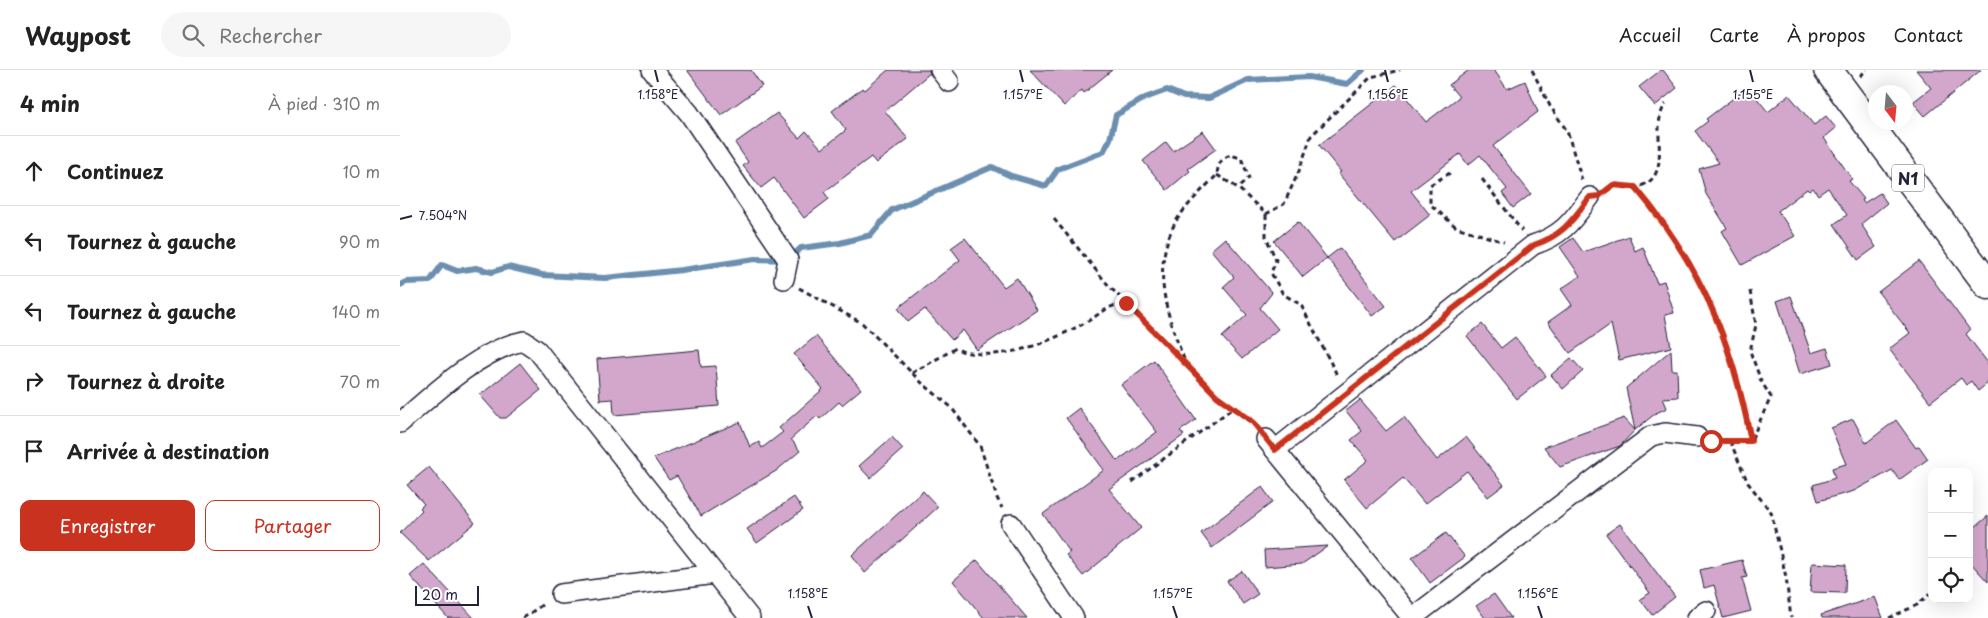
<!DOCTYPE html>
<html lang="fr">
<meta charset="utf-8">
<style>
:root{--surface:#fff;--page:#f6f6f6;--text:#222;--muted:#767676;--line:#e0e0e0;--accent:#c8321e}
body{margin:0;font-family:"Playpen Sans",sans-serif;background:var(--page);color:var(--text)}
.controls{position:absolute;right:15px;bottom:15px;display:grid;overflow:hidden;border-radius:10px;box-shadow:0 5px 20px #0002}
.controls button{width:45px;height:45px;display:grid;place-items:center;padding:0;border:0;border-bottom:1px solid var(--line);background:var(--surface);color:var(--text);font:25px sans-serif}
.compass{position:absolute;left:1468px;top:15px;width:45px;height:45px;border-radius:50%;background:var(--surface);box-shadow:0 5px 20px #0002;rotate:164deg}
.scale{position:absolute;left:15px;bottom:12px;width:64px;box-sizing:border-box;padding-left:5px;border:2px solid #22223b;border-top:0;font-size:14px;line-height:18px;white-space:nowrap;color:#22223b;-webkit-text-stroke:4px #fff;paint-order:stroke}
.stop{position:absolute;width:15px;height:15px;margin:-11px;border:4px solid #c8321e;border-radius:50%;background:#fff}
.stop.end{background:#c8321e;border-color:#fff;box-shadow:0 1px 5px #0008}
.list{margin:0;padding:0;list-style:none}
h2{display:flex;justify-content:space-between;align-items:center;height:65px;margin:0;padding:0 20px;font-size:21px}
h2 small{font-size:16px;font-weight:400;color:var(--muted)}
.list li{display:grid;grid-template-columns:32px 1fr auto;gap:15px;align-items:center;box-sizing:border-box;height:70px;padding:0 20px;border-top:1px solid var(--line)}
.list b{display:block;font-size:19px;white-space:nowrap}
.list em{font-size:16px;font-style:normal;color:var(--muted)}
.actions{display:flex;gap:10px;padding:15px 20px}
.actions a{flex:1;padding:11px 0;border:1px solid var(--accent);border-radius:10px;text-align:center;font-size:18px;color:var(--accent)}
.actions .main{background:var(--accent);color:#fff}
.icon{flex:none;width:28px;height:28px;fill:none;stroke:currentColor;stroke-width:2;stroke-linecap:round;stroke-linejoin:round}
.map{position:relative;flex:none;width:1588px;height:548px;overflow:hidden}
header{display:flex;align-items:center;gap:30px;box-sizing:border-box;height:70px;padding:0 25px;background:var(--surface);border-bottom:1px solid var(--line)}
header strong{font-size:24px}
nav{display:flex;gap:28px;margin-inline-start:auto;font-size:18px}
.search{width:350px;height:45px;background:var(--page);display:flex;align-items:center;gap:12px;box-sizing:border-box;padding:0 18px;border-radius:28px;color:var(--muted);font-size:19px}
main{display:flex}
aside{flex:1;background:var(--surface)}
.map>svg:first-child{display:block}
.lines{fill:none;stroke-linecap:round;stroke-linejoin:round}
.stream{stroke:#6c8fb0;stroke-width:6}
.building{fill:#d3a7cc;stroke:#22223b}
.street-casing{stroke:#22223b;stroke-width:22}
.highway-casing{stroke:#22223b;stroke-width:31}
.path{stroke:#22223b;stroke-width:3;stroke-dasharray:5 4;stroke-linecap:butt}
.street{stroke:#fff;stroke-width:19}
.highway{stroke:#fff;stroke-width:28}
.route{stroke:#c8321e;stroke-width:6}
.ticks{fill:none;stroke:#22223b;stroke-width:2}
.labels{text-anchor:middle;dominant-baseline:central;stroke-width:4;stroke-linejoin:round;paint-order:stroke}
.shield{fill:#fff;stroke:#646476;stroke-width:1}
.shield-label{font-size:16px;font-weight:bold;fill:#22223b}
.ticks-label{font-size:12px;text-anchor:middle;fill:#22223b;stroke:#fff;stroke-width:4;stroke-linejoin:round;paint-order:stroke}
</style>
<header>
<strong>Waypost</strong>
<div class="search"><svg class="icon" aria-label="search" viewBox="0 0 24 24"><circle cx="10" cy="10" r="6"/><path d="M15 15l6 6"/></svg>Rechercher</div>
<nav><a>Accueil</a><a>Carte</a><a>À propos</a><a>Contact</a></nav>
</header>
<main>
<aside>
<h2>4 min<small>À pied · 310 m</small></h2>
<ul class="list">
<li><svg class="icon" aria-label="ahead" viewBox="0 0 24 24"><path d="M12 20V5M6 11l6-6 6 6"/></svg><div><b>Continuez</b></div><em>10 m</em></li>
<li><svg class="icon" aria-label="left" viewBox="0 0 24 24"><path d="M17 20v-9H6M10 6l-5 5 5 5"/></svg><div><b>Tournez à gauche</b></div><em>90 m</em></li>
<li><svg class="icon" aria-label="left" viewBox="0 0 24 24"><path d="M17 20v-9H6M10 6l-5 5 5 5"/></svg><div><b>Tournez à gauche</b></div><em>140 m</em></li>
<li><svg class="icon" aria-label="right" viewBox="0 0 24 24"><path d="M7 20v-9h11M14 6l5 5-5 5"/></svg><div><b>Tournez à droite</b></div><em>70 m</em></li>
<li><svg class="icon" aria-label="arrive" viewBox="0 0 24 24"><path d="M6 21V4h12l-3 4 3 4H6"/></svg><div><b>Arrivée à destination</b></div></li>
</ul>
<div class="actions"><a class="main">Enregistrer</a><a>Partager</a></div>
</aside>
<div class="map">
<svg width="1588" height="548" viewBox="0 0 1588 548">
<rect width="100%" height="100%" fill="#fff"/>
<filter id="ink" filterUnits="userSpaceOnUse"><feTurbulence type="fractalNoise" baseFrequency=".02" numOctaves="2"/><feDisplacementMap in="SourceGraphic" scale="10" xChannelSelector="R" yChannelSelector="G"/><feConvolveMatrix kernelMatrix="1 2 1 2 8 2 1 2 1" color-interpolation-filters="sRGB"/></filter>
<g filter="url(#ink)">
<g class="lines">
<!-- stream -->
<path class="stream" d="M0,215L6,212L30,211L42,195L57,201L76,198L92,202L108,197L142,205L205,208L282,200L355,189L388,190L401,178L440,173L471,165L492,140L592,97L611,106L646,116L658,99L703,82L710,69L716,45L745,28L767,20L784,27L809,28L848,10L909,7L947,14L963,0"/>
</g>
<!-- building -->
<g class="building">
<path d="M287,0H351L362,16L321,45Z"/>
<path d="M488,0H529L530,3L485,41L508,69L476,93L471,87L424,122L429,129L404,148L374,108L361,118L343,96L348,92L335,73L377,43L399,68L406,61L422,79L446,60L432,41L463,18L465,20Z"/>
<path d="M630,0H712L684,23L682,20L664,36Z"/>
<path d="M1069,0H1094L1107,19L1125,11L1138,42L1093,76L1131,124L1113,138L1102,123L1107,119L1080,85L1068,95L1060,84L1011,121L1030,145L995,172L938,103L941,102L919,75L996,15L1026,52L1059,27L1049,15Z"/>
<path d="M1261,0H1263L1277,18L1255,36L1239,17Z"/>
<path d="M1516,0H1581L1525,46L1513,32L1531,18Z"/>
<path d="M1348,17L1368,42L1389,25L1414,55L1426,46L1436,58L1424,68L1452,109L1449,111L1464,129L1462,130L1464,133L1480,123L1487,133L1461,154L1476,177L1458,190L1434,154L1447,145L1428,118L1418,125L1413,118L1409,121L1407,119L1378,141L1395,166L1342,195L1322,161L1327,158L1306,124L1299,99L1319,93L1295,61L1308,51L1306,49Z"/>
<path d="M803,61L816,79L788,99L790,101L767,120L743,91L766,72L773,81Z"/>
<path d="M898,152L927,188L903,207L874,171Z"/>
<path d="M1229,166L1235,181L1243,177L1257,213L1264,211L1274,243L1265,245L1271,277L1219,290L1211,254L1170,283L1148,252L1172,235L1161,219L1180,206L1160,177L1173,168L1183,182Z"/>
<path d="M565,168L604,217L617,208L637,240L577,280L563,260L552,270L525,239L508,252L498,238L560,190L551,178Z"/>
<path d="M825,168L872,223L860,238L878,259L842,289L822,267L847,245L823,217L834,207L811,180Z"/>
<path d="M940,178L986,236L972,246L927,188Z"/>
<path d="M1519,191L1570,260L1566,264L1588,293V313L1578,321L1571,311L1566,315L1561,308L1530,332L1489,279L1510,263L1478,222Z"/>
<path d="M1391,226L1411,283L1427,278L1432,294L1400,304L1377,231Z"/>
<path d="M1082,254L1101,278L1115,267L1146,306L1117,329L1067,266Z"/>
<path d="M416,266L461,319L442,335L439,332L420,349L417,346L391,369L400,381L376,401L301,446L277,406L269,410L254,388L340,352L350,377L359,372L362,378L383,362L379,358L423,319L394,284Z"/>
<path d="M299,280L301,297L316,296L319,336L214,345L213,329L200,330L197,289Z"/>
<path d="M1271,280L1272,300H1277L1278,327L1263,328L1267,338L1256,343L1235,360L1226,318Z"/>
<path d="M1171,288L1183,301L1163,319L1151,305Z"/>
<path d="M754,290L796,350L780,361L784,365L709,419L741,458L683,506L666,485L670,482L643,444L704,400L666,348L679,338L717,391L757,362L721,315Z"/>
<path d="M120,293L141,320L106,348H100L80,325Z"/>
<path d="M960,330L986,361L1004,347L1037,390L1066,367L1104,415L1088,427L1067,401L1025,434L1003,408L967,438L944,410L968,390L951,370L962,361L946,341Z"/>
<path d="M1224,348L1235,360L1220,376L1160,397L1144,377Z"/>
<path d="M1453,349L1466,373L1496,350L1516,378L1519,376L1528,389L1499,410L1492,400L1454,421L1418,431L1413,415L1435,408L1432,398L1446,394L1431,358Z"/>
<path d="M492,367L503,379L470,408L459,396Z"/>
<path d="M29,397L75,453L29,491L0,463L22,440L20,438L24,434L7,415Z"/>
<path d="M862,417L873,432L812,478L801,463Z"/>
<path d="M523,421L538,437L465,503L452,485Z"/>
<path d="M394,427L403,440L357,473L347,459Z"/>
<path d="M1588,446V512L1569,491V462Z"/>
<path d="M1220,454L1275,527L1252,545L1240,529L1250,523L1206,464Z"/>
<path d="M1046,463L1065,487L1030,513L1012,488Z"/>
<path d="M928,476L902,494L865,497L864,480Z"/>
<path d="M577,490L627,548H584L553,511Z"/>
<path d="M1342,490L1347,507L1342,508L1351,541L1323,548L1314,515L1304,518L1300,500Z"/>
<path d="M1412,493L1446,495L1445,523L1410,522Z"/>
<path d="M24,494L74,548H48L10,506Z"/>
<path d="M842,501L858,524L843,534L827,511Z"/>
<path d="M1094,524L1111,548H1085L1076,536Z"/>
<path d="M1475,527L1483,548H1422L1421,545Z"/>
</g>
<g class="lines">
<defs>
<g id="street">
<path d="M252,0L289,43L388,190L384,209"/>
<path d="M540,0L549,12"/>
<path d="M0,353C33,324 81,279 124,271L137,280L350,548"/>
<path d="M866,369L1012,548"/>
<path d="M875,380L1133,175C1163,165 1172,151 1190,127"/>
<path d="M611,454L674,548"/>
<path d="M161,524L315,504"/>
<path d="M1012,548L1251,366L1265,363L1297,367"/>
<path d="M1297,548L1306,541"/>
</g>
<path id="highway" d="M1428,0L1588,215"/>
</defs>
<!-- street casing -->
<use href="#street" class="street-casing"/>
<!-- highway casing -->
<use href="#highway" class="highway-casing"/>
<!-- path -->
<g class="path">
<path d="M1132,0L1150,36L1167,61L1182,110"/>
<path d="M1460,6L1467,0"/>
<path d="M1050,103L1030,115V134L1056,157L1104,172"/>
<path d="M817,105L838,118L866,144V167L876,190L871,203L883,224L901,235L937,305"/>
<path d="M1082,109L1122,161"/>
<path d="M1235,117C1301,195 1332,271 1351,371"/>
<path d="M1207,120L1213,115C1220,116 1230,118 1237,117C1277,108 1247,57 1266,34"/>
<path d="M866,144L884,134L899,101L911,66L971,7L1000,0"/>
<path d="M654,149L709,216L817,326L855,355"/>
<path d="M399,218L462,253L522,313L551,337L580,376L597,428L602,438"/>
<path d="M1350,221L1356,255L1350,281L1361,311L1371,327L1351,370"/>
<path d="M784,289C767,245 751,201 774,155C782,139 804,118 817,105C818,94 820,90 830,85L841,88L849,108L838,118"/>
<path d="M512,303L556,278C564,284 573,283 582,284C618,286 654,269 685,253C700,244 708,235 726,233"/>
<path d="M1314,371H1351"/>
<path d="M1330,371L1348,413L1371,442L1386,507L1391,548"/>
<path d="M732,412L833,338"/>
<path d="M123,548L145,533"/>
<path d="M1489,548L1517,535L1532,522"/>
</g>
<!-- street -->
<use href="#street" class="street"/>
<!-- highway -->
<use href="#highway" class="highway"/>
</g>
</g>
<g class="lines" filter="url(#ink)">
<!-- route -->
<path class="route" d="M726,233L817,326L852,351L875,380L1134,175C1163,165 1172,151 1190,127L1199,126L1213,115L1235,117C1301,195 1332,271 1351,371H1311"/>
</g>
<!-- ticks -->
<path class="ticks" d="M255,0L258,12M620,0L623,12M985,0L988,12M1350,0L1353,12M0,149L12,146M408,536L412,548M773,536L777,548M1138,536L1142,548"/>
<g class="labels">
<!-- shield labels -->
<rect class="shield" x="1492" y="94.5" width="32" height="27" rx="4"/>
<g class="shield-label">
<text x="1508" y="108">N1</text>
</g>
</g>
<g class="ticks-label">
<text x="258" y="29">1.158°E</text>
<text x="623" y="29">1.157°E</text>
<text x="988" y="29">1.156°E</text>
<text x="1353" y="29">1.155°E</text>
<text x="43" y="150">7.504°N</text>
<text x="1138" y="528">1.156°E</text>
<text x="408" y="528">1.158°E</text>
<text x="773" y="528">1.157°E</text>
</g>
</svg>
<div class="controls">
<button>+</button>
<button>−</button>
<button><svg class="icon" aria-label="locate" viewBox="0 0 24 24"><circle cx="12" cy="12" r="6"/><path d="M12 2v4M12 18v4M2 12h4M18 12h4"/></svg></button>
</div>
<svg class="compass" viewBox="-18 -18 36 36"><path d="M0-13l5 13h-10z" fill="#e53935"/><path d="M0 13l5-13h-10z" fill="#767676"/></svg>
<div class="scale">20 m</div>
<div class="stop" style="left:1311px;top:371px"></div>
<div class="stop end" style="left:726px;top:233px"></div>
</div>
</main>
